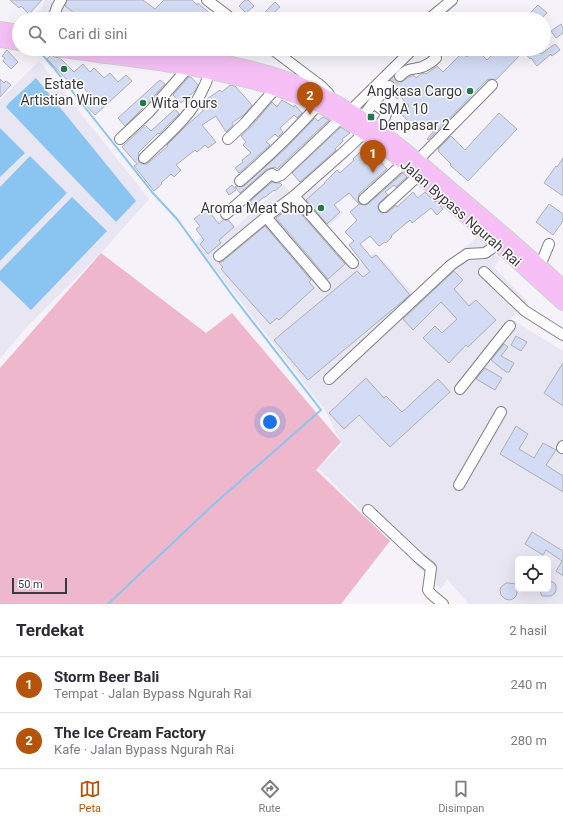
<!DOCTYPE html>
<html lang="id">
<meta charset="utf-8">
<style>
:root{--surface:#fff;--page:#f2f2f3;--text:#2b2b33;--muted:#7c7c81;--line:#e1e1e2;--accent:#b45309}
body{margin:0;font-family:Roboto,sans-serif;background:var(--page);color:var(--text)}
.controls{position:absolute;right:12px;bottom:12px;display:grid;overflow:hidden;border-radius:6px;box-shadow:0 4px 16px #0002}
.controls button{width:36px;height:36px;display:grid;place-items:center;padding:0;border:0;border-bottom:1px solid var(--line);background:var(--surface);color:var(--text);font:20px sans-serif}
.scale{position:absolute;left:12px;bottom:10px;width:55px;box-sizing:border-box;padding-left:4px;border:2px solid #3a3a3c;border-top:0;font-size:11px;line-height:14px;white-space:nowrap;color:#3a3a3c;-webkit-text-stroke:3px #fff;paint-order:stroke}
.you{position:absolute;left:270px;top:422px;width:14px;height:14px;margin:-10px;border:3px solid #fff;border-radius:50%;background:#1a73e8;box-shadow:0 0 0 6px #1a73e833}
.badge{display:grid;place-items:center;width:26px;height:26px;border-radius:50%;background:var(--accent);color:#fff;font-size:13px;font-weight:700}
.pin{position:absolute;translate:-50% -33px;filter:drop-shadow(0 1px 2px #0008)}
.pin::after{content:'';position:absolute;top:21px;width:14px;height:12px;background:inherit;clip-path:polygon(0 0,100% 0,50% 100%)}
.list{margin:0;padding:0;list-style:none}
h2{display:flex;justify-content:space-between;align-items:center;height:52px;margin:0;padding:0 16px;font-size:17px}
h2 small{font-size:13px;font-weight:400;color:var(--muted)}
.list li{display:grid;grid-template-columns:26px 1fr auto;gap:12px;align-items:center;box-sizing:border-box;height:56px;padding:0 16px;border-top:1px solid var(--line)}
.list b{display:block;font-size:15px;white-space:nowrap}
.list p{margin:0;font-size:13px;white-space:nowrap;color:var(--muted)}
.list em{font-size:13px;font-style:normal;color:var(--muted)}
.icon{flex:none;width:22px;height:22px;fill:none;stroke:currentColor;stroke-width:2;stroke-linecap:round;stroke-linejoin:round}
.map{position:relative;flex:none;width:563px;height:604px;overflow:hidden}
.search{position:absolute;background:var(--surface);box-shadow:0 4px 16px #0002;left:12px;right:12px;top:12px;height:44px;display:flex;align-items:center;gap:10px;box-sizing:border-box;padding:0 14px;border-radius:22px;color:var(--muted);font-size:15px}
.sheet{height:164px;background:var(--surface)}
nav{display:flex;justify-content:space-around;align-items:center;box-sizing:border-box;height:56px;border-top:1px solid var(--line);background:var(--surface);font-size:11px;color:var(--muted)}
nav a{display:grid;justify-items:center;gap:2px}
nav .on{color:var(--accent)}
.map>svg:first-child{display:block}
.built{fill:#e9e6f3;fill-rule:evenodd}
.green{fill:#eeb7cb}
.water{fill:#8ac5f1}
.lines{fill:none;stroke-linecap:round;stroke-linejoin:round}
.stream{stroke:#8ac5f1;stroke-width:2}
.building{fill:#d3dcf4;stroke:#adafb5}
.minor-tunnel{stroke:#d0ced3;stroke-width:10;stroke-dasharray:10 5;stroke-linecap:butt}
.minor-casing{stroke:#817f85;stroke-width:12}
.highway-casing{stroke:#d0d0d0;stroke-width:16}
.minor{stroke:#fff;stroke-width:10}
.highway{stroke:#f6c0f6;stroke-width:14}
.poi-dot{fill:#23774a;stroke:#fff;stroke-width:1.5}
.labels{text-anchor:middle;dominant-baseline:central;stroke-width:3;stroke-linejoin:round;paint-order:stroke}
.poi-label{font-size:14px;fill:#3a3a3c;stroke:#fff;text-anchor:end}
.street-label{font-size:14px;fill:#3a3a3c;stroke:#fff}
</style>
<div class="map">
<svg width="563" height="604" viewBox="0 0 563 604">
<rect width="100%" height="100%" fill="#f5f3f9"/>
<!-- built -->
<g class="built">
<path d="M45,0H89L73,19H30L41,9Z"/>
<path d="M39,61L149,199L101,253L25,329L0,359V100Z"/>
<path d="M355,134L363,140L316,184L343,213L328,227L361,263L375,252L413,293L477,237L500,259L494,267L527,301L511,319L563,351V604H469L447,579L441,589L422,571L318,468L342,445L325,410L195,243L225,215L236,227L253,211L284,185L291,193ZM518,559H548V589H518Z"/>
</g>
<!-- green -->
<path class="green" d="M101,253L206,333L232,313L341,442L316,470L390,541L341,604H0V368Z"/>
<!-- water -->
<g class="water">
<path d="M36,78L136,201L116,222L6,107L9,103Z"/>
<path d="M0,128L25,153L0,177Z"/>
<path d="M30,156L67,193L0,261V187Z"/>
<path d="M72,197L107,231L31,310L0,280V271Z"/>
</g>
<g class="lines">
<!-- stream -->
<path class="stream" d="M20,49L40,52L53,67L152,192L177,219L232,295L321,410L213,505L108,604"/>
</g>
<!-- building -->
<g class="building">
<path d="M10,0H42L29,14L21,6L19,8Z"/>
<path d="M67,0H143L155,9L164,0H192L197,5L198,3L214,17L216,15L221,19H75L78,16L65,6Z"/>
<path d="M245,0H248L254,6L246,13L239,6Z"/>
<path d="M275,2L280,7L270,16L265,12Z"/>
<path d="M538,5L547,13L541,19H524Z"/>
<path d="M561,24L563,27V33L556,38L551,31Z"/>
<path d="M555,44L560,50L552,56L551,54L537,66L531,58L530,59L526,54L532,49H537L541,54Z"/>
<path d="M476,49L487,60L498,49H518L522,53L496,80L491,79L487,80L428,140L427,139L433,132L424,123L417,130L401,114L409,106L400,96L397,99L391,93L395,87V84L391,80L394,77L396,81L401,82L409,77L414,75L416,78L421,74L425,73L426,74L437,66L443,72L462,53L467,57Z"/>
<path d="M7,50L18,62L11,69L3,61L5,58L2,56Z"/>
<path d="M51,55L55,57L60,58L74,72L83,64L90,72L94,68L104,78L110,73L118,82L126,75L132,81L95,115L85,104L92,98L79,82L74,87L47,59Z"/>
<path d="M189,77H191L198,85L195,91L181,103L173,95Z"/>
<path d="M0,79L4,83L6,81L11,85L0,97Z"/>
<path d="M160,80L165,84L144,107L125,126L118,118Z"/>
<path d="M230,85L235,86L252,105L245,114L232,123L233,125L226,132L216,116L202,125L216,142L208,148L205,145L197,152L195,150L176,165L181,170L174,177L171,174L161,183L162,184L154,191L134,166L137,164L122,147L145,125L151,131L175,109L179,114L159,134L158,133L138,153L139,154L138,159L139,162L143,164H147L168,146L167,145L187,125L203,111L201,107L204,103L203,102L204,101L220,90L222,92Z"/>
<path d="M282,100L294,107L295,105L302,113L297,118L294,115L280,128L283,132L278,137L275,134L266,142L270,145L239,173L235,168L243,162L242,160L251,153L243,145L246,142L241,136L254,124V123L272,102L277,107Z"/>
<path d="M499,113L517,129L468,181L450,165L451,164L438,151H439L438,149L451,136L465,150Z"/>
<path d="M323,117L329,120L277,169L275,167L267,169L240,193L235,187L236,186L241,187L244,186L285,149L315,118L318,121Z"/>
<path d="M341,127L350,133L342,139L343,141L335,149L336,150L300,182L292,173Z"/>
<path d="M364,148L368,153L371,150L376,155L375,156L387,169L359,194L358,200L359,204L365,205L368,204L403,173L407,177L396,187L394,185L385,192L388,195L380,202L378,205V209L380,212L382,213L388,212L396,205L397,207L413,192L418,198L425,192L435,202L436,201L439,204L443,209L437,215L431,208L412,223L410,220L391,236L392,237L386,243L385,242L379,246L370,236L360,244L372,258L376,255L410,295L308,380L274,340L357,271L363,277L370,272L349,245L354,241L345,232L357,220L350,212L359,204L349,193L334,205L340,212L327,224L306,200L325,183H324L337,170L340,173L354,160L353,159Z"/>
<path d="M563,158V196L544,183L556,166L557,167Z"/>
<path d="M272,182L276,183H280L282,185L275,191L274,190L264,198V197L253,206L249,202Z"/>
<path d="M232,185L236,190L229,195L226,190Z"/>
<path d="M549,204L563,214V221L553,235L536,222Z"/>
<path d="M293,205L345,264L328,279L276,218Z"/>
<path d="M207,209L219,224L223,220H228L234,227L219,240L221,243L208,254L200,244L204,240L196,229L200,226L194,219Z"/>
<path d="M265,226L311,280L309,282L314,288L279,320L277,318L270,324L221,269L223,267L219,263L223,261Z"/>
<path d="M454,271L463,280L454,289L469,306L476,300L496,320L468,347L466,345L449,363L423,338L435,326L442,333L457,319L441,302L413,330L403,319Z"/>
<path d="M516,336L527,342L521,351L511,345Z"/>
<path d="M504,344L508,347L501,356L514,363L509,372H506L491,360Z"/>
<path d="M563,363V406L544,393Z"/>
<path d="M485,368L502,378L495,390L476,379Z"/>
<path d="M366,378L384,398L386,396L402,412L438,379L450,392L390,447L359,415L344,429L329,413Z"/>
<path d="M516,426L528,434L519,449L534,458L543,443L556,450L546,465L563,476V492L500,454Z"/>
<path d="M532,532L563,551V576L556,571L562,561L546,550L543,555L525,544Z"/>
<path d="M548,580L553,582L556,585V591L554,594L551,596H542L539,589H548Z"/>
<path d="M506,583H509L517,584V593L516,596L513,599L510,600L505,599L501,595L500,590L501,587Z"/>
</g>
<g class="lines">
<!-- minor-tunnel -->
<path class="minor-tunnel" d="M389,86L400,76"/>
<defs>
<g id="minor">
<path d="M207,0L232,19"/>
<path d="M53,19L57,7L61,0"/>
<path d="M429,19L452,0"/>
<path d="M272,49L321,86L328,93L330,97"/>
<path d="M400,76C408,67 412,70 422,67C427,65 432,62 436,58"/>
<path d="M373,103L383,110L386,114L385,117L377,129"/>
<path d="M350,111L413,49"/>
<path d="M362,118L373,103L389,86"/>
<path d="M120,139L149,112L188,68"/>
<path d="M228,139L245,123L276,88"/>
<path d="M144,158C159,143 177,128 190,111C199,99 205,86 210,72"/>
<path d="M418,160L492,85"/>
<path d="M240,181C268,157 294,132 318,105"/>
<path d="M294,196L353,263"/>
<path d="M364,199L404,163"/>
<path d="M384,207L419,175"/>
<path d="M226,214L270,175L272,174L276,177L281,175L341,118"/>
<path d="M266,217L325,286"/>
<path d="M219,256L266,217L294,196L346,150L364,133"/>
<path d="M540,266L549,244"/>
<path d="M484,272L525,311L563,335"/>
<path d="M329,379L451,265L467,254L485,253L498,244"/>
<path d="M460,389L494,346L510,326"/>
<path d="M562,448L563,446"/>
<path d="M459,485L501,412"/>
<path d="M368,510L420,559L431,568L428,590L431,594L443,604"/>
</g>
<g id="highway">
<path d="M0,29L19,32"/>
<path d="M0,40L19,43"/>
<path d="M57,49C140,62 226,67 305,99C362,122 413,171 459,210C475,224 491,238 507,252C526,269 544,286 563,303"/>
<path d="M140,49C191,57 252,64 299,84C358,109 406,150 453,191C490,222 527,254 563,287"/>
</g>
</defs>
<!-- minor casing -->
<use href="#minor" class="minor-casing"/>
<!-- highway casing -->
<use href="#highway" class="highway-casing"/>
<!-- minor -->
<use href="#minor" class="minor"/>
<!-- highway -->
<use href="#highway" class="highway"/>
</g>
<!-- markers -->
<g class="poi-dot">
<circle cx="64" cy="69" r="4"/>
<circle cx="470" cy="91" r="4"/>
<circle cx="143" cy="103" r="4"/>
<rect x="367" y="113" width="8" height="8" rx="2"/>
<circle cx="321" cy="208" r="4"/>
</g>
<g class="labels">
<!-- poi labels -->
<g class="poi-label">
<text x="64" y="84" text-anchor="middle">Estate<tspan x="64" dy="16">Artistian Wine</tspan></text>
<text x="462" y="91">Angkasa Cargo</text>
<text x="151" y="103" text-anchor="start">Wita Tours</text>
<text x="379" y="109" text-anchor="start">SMA 10<tspan x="379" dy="16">Denpasar 2</tspan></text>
<text x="313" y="208">Aroma Meat Shop</text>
</g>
<!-- street labels -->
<g class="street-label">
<text transform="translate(461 213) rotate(41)">Jalan Bypass Ngurah Rai</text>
</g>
</g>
</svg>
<div class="controls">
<button><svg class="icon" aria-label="locate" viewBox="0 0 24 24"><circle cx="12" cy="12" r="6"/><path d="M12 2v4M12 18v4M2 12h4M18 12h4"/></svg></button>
</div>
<div class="scale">50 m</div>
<div class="you"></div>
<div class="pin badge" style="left:373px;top:173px">1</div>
<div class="pin badge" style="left:310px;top:115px">2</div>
<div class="search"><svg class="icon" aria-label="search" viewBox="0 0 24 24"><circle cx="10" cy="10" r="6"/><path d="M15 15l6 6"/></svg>Cari di sini</div>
</div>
<section class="sheet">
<h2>Terdekat<small>2 hasil</small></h2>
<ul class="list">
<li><span class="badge">1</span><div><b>Storm Beer Bali</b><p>Tempat · Jalan Bypass Ngurah Rai</p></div><em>240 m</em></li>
<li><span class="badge">2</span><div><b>The Ice Cream Factory</b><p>Kafe · Jalan Bypass Ngurah Rai</p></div><em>280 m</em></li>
</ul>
</section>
<nav>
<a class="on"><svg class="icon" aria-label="map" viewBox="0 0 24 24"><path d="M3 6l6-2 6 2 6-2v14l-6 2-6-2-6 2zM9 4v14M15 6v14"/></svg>Peta</a>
<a><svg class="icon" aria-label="directions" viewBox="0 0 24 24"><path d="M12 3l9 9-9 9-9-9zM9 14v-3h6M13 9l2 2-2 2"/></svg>Rute</a>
<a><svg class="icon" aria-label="saved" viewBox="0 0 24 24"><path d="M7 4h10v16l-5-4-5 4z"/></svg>Disimpan</a>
</nav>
